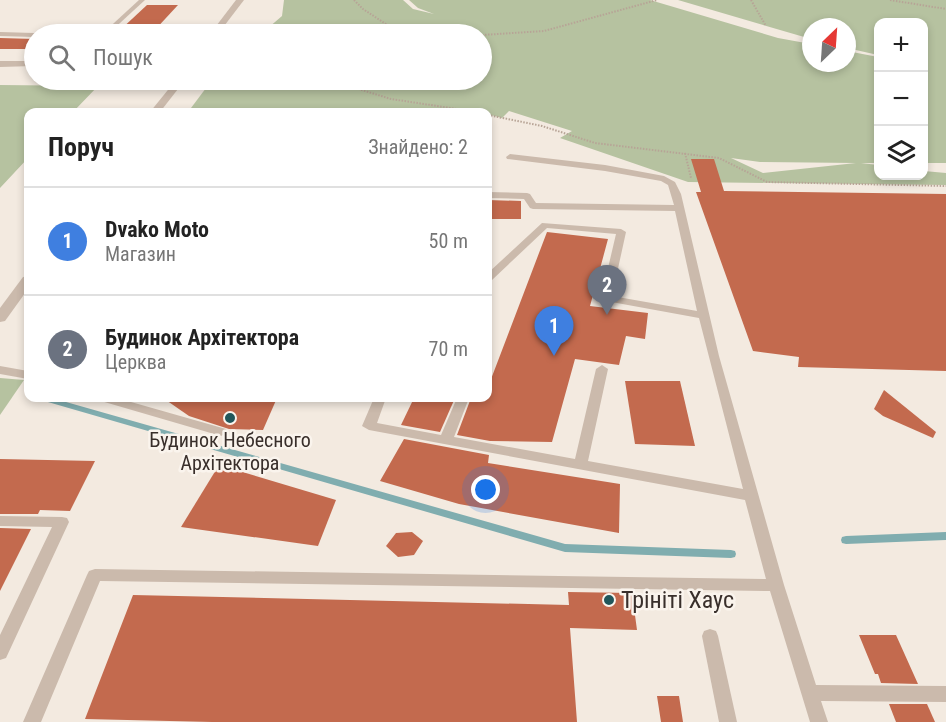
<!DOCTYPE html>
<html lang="uk">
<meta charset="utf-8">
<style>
:root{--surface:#fff;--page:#f2f2f2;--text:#222;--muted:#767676;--line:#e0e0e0;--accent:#ea580c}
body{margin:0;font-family:"Roboto Condensed",sans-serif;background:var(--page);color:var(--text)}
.controls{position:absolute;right:18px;top:18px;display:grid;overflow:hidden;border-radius:12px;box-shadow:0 3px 9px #0003}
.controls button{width:54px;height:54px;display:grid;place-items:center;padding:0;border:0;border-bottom:2px solid var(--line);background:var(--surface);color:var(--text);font:30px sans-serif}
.compass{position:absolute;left:802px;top:18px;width:54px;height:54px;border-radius:50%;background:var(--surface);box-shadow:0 3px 9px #0003;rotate:25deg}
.you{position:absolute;left:486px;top:490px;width:21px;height:21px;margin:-15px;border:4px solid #fff;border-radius:50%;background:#1a73e8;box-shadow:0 0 0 9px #1a73e833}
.badge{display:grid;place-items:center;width:39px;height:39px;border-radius:50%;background:var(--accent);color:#fff;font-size:20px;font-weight:700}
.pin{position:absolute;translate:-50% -50px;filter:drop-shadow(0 2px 3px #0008)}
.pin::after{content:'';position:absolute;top:32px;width:21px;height:18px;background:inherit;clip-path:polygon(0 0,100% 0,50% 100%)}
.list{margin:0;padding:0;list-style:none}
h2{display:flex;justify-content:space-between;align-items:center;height:78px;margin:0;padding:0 24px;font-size:26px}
h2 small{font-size:20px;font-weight:400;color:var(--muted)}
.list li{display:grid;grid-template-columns:39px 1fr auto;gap:18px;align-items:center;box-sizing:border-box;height:108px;padding:0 24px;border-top:2px solid var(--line)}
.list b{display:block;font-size:22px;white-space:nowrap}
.list p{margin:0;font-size:20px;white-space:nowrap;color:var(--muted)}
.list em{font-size:20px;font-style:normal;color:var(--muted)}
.icon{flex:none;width:33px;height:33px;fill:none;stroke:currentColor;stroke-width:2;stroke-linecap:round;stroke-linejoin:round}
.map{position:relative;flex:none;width:946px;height:722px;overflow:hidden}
.search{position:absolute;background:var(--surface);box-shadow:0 3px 9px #0003;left:24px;top:24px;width:468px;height:66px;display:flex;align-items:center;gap:15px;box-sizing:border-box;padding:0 21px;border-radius:33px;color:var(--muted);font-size:22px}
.panel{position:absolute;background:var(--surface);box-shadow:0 3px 9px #0003;left:24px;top:108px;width:468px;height:294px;border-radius:12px}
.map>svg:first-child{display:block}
.green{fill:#b6c2a0;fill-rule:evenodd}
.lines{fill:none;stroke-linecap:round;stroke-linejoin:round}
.stream{fill:#80adaf;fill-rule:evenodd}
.building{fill:#c36a4e}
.path{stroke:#b7a496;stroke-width:2;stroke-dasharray:1.5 1.5;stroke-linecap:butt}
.service{fill:#cbbaac;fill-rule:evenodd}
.minor{fill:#cbbaac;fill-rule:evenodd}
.tertiary{fill:#cbbaac;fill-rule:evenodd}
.poi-dot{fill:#21565a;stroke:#faf4ed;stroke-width:2}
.labels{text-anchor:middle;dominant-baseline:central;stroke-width:5;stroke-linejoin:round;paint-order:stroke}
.poi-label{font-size:20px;fill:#392f2b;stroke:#faf4ed}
.near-poi-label{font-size:24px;fill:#392f2b;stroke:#faf4ed;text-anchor:start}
</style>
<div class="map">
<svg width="946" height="722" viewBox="0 0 946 722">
<rect width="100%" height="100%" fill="#f3eae0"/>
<!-- green -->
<g class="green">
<path d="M284,0H403L413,9L434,14L418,8L409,0H650L778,38L811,44V63H847V51L878,57V163H861L878,165V176H924V171L946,173V185L688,182L560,138L572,131L509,111L502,118C466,108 435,107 396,112H188L212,80H482V34H261L282,16ZM731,158L760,162L856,163L763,173Z"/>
<path d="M678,0H946V163H924V22H878V55L847,48V27H811V39Z"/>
<path d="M0,85L98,86L73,112H28V158L0,188Z"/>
<path d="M0,378L24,380L0,415Z"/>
</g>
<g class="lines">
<!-- stream -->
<g class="stream">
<path d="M40,398H52L565,544L731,550L735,551L736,554L735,557L731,558L565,552L41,400Z"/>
<path d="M946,532V540L846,544L842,543L841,540L842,537L846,536Z"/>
</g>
</g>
<!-- building -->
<g class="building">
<path d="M147,5H178L153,32H118Z"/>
<path d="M0,38L34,39V49H0Z"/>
<path d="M691,159H714L724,191L946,194V371L798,367L799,357L753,351L696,192H701Z"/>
<path d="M488,200L521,201V219H488Z"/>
<path d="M547,232L608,239L590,306L648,313L645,339L626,336L619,365L575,359L552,442L490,441L457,435L471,398H488V387Z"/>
<path d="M625,381H680L695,446L635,444Z"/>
<path d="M884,390L936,432L933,438L883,416L874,409Z"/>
<path d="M163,398H277L263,430L229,429L189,416Z"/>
<path d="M414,398H455L440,432L401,425Z"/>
<path d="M404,439L489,455L488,463L620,484L619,533L459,504L380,481Z"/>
<path d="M0,459L95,461L70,511L40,510L38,514H0Z"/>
<path d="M219,465L336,500L318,546L181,527Z"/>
<path d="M0,528L31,529L0,591Z"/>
<path d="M412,532L423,541L414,555L398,557L386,546L396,533Z"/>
<path d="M568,592L632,593L637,630L570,628L577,722H212L85,719L133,595L569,605Z"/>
<path d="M859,635H896L918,684L881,683L878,674H875Z"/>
<path d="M657,696H679L683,722H661Z"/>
<path d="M889,704H927L935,722H896Z"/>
</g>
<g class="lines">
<!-- path -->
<g class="path">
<path d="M354,0L363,9L401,34"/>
<path d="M751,0L766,26"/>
<path d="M890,0L946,9"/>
<path d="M482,35L544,31L657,0"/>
<path d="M305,80L352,87L391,99L477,112"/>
<path d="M488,115L542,126L595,143L719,158L767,182L946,186"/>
<path d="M685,153L691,178"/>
</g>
<!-- service -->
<g class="service">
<path d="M139,0H145L108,34H102Z"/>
<path d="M0,32L34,33L37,34H34V37L0,36Z"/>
<path d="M510,154L605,165L664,176L675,182L681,194L719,356L784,585L816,685L946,686V702L821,701L828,722H810L770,591L100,581L41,722H23L87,575L89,571L95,569L766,579L745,500L369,430L362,426L374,398H386L377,423L441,435L457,398H469L454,437L575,459L596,369L602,365L608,369L588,461L743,489L699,318L606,301L601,298L616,234L547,228L492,280L488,281V273L542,223L621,229L626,232L612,296L697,311L675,211L533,209L530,208L524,199L488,198V192L527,193L530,194L536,203L674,205L668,185L661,181L605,171L507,159L506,157Z"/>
<path d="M0,366L28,371V379L0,374Z"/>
<path d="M99,398H117L226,429L228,432L221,436L101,401Z"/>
<path d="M0,516L62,517L67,518L69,522L6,658L0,660V635L52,527L0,526Z"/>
<path d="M710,629L716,631L718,636L737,722H719L702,636L704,631Z"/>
</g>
<!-- minor -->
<path class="minor" d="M0,61H34V66L0,67Z"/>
<!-- tertiary -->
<g class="tertiary">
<path d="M236,0H244L218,34H210Z"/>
<path d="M176,80H185L160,112H150Z"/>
<path d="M28,276V289L5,321L0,322V308L23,277Z"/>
</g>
</g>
<!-- markers -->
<g class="poi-dot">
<circle cx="230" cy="418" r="6"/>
<circle cx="609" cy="600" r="6"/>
</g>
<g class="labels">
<!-- poi labels -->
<g class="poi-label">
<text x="230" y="440">Будинок Небесного<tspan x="230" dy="23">Архітектора</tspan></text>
</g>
<!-- near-poi labels -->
<g class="near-poi-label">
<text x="621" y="600">Трініті Хаус</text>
</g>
</g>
</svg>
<div class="controls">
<button>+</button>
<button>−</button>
<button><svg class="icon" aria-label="layers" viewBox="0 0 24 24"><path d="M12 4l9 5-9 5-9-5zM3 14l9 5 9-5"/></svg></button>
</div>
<svg class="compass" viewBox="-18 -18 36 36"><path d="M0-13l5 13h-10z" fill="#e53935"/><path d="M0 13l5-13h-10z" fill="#767676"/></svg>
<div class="you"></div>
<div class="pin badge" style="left:554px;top:356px;background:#3f7fe0">1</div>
<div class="pin badge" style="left:607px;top:315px;background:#6b7280">2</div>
<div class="search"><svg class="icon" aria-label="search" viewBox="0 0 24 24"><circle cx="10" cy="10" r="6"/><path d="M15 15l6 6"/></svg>Пошук</div>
<section class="panel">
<h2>Поруч<small>Знайдено: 2</small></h2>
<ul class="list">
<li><span class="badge" style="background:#3f7fe0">1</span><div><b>Dvako Moto</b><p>Магазин</p></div><em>50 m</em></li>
<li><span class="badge" style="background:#6b7280">2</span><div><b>Будинок Архітектора</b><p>Церква</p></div><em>70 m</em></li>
</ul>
</section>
</div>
